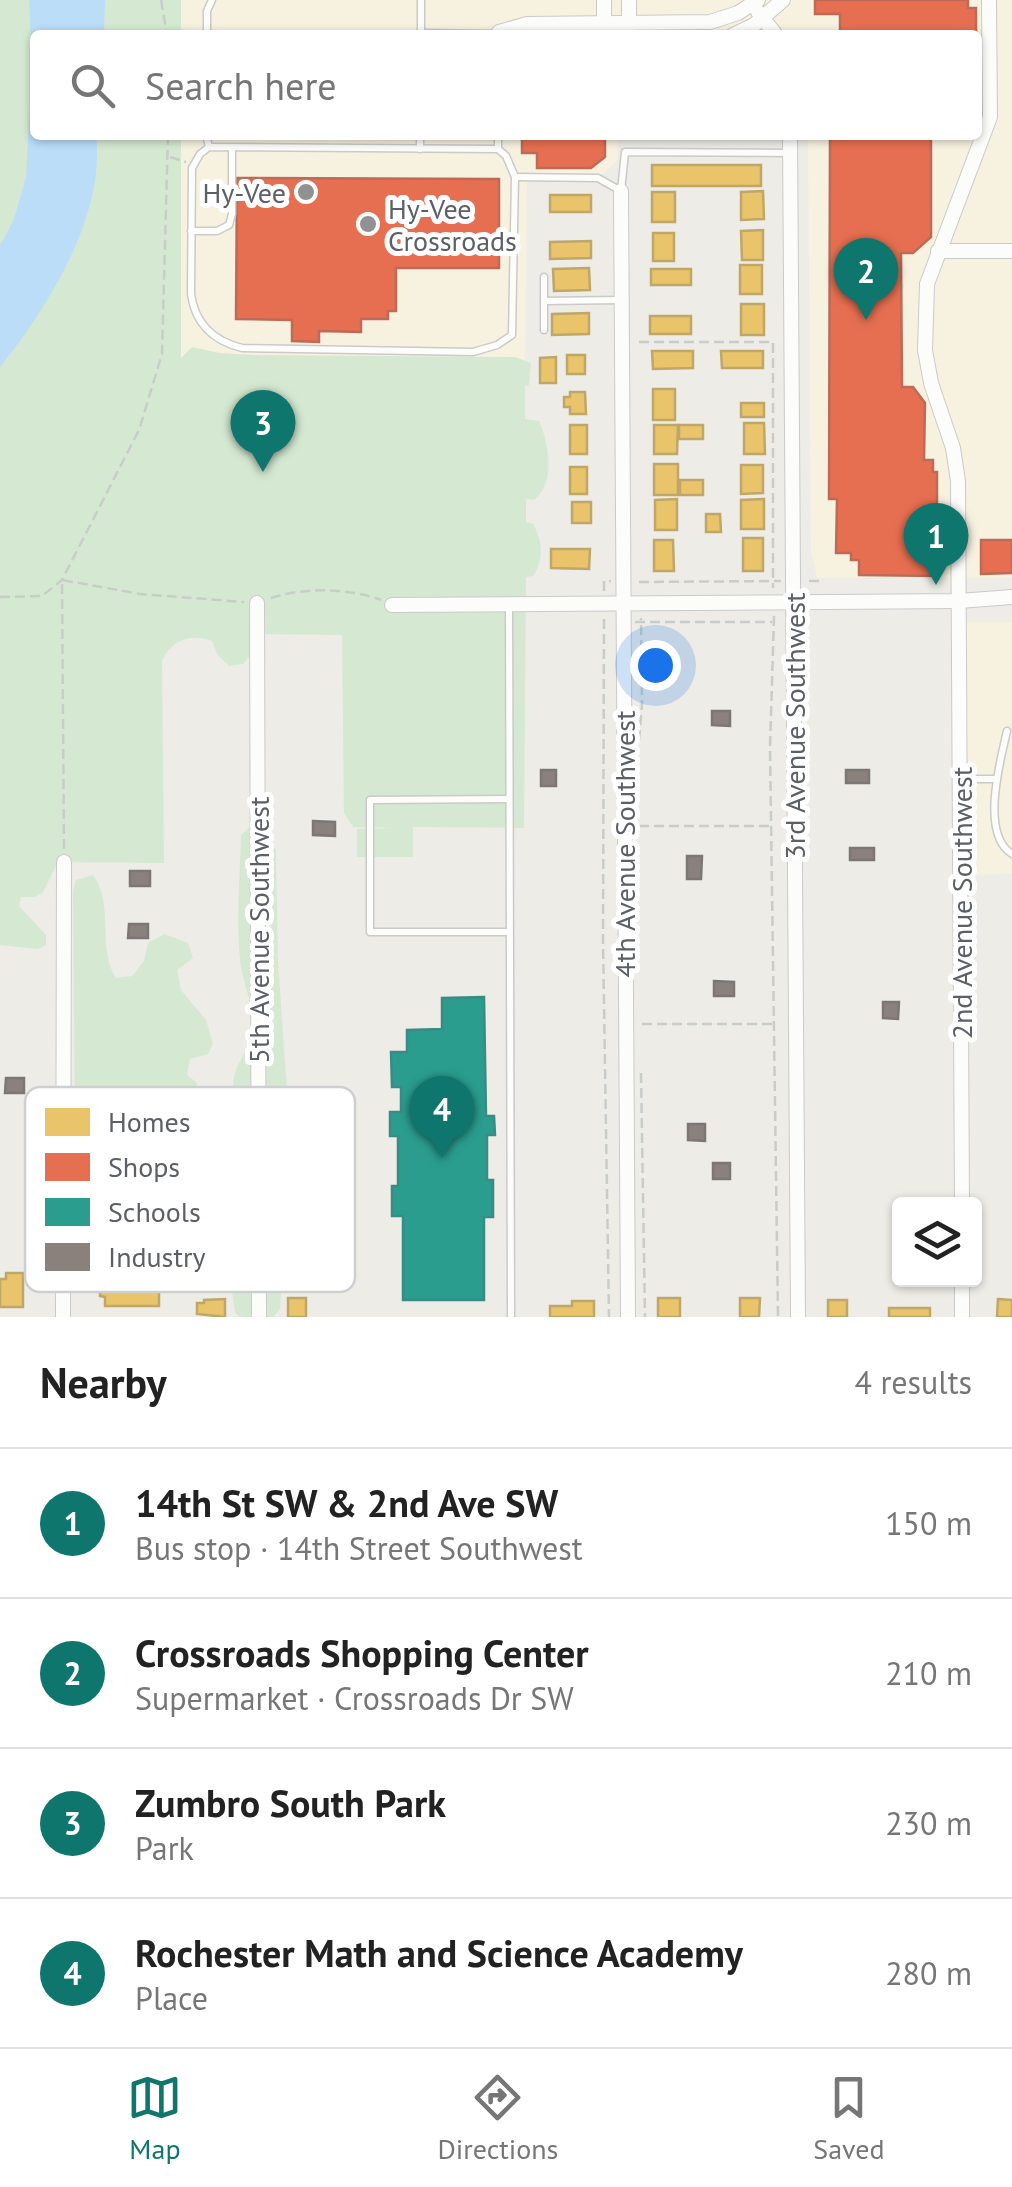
<!DOCTYPE html>
<meta charset="utf-8">
<style>
:root{--surface:#fff;--page:#f6f6f6;--text:#222;--muted:#767676;--line:#e0e0e0;--accent:#0f766e}
body{margin:0;font-family:"PT Sans",sans-serif;background:var(--page);color:var(--text)}
.controls{position:absolute;right:30px;bottom:30px;display:grid;overflow:hidden;border-radius:10px;box-shadow:0 2px 8px #0004}
.controls button{width:90px;height:90px;display:grid;place-items:center;padding:0;border:0;border-bottom:2px solid var(--line);background:var(--surface);color:var(--text);font:50px sans-serif}
.you{position:absolute;left:655px;top:665px;width:35px;height:35px;margin:-25px;border:8px solid #fff;border-radius:50%;background:#1a73e8;box-shadow:0 0 0 15px #1a73e833}
.badge{display:grid;place-items:center;width:65px;height:65px;border-radius:50%;background:var(--accent);color:#fff;font-size:32px;font-weight:700}
.pin{position:absolute;translate:-50% -82px;filter:drop-shadow(0 2px 5px #0008)}
.pin::after{content:'';position:absolute;top:52px;width:35px;height:30px;background:inherit;clip-path:polygon(0 0,100% 0,50% 100%)}
.list{margin:0;padding:0;list-style:none}
h2{display:flex;justify-content:space-between;align-items:center;height:130px;margin:0;padding:0 40px;font-size:42px}
h2 small{font-size:32px;font-weight:400;color:var(--muted)}
.list li{display:grid;grid-template-columns:65px 1fr auto;gap:30px;align-items:center;box-sizing:border-box;height:150px;padding:0 40px;border-top:2px solid var(--line)}
.list b{display:block;font-size:38px;white-space:nowrap}
.list p{margin:0;font-size:32px;white-space:nowrap;color:var(--muted)}
.list em{font-size:32px;font-style:normal;color:var(--muted)}
.icon{flex:none;width:55px;height:55px;fill:none;stroke:currentColor;stroke-width:2;stroke-linecap:round;stroke-linejoin:round}
.map{position:relative;flex:none;width:1012px;height:1317px;overflow:hidden}
.search{position:absolute;background:var(--surface);box-shadow:0 2px 8px #0004;left:30px;right:30px;top:30px;height:110px;display:flex;align-items:center;gap:25px;box-sizing:border-box;padding:0 35px;border-radius:10px;color:var(--muted);font-size:38px}
.sheet{height:730px;background:var(--surface)}
nav{display:flex;justify-content:space-around;align-items:center;box-sizing:border-box;height:140px;border-top:2px solid var(--line);background:var(--surface);font-size:28px;color:var(--muted)}
nav a{display:grid;justify-items:center;gap:5px}
nav .on{color:var(--accent)}
.map>svg:first-child{display:block}
.commercial{fill:#f7f2e0}
.green{fill:#d5e9d2}
.water{fill:#bbddf8}
.homes{fill:#e9c46a;stroke:#bfa669;stroke-width:2.5}
.shops{fill:#e76f51;stroke:#bd6a57;stroke-width:2.5}
.schools{fill:#2a9d8f;stroke:#398b83;stroke-width:2.5}
.industry{fill:#8a817c;stroke:#7c7775;stroke-width:2.5}
.lines{fill:none;stroke-linecap:round;stroke-linejoin:round}
.service-casing{stroke:#cacac9;stroke-width:9}
.minor-casing{stroke:#cacac9;stroke-width:16}
.path{stroke:#c9cdca;stroke-width:2.5;stroke-dasharray:10 5;stroke-linecap:butt}
.service{stroke:#fcfcfb;stroke-width:6}
.minor{stroke:#fcfcfb;stroke-width:14}
.poi-dot{fill:#8f9193;stroke:#fff;stroke-width:4}
.labels{text-anchor:middle;dominant-baseline:central;stroke-width:10;stroke-linejoin:round;paint-order:stroke}
.poi-label{font-size:28px;fill:#5c6066;stroke:#fff;text-anchor:end}
.street-label{font-size:28px;fill:#5c6066;stroke:#fff}
.key{fill:#fff;stroke:#cecfd1;stroke-width:2.5}
.key-label{font-size:28px;fill:#5c6066}
</style>
<div class="map">
<svg width="1012" height="1317" viewBox="0 0 1012 1317">
<rect width="100%" height="100%" fill="#edece7"/>
<!-- commercial -->
<g class="commercial">
<path d="M181,0H1012V578H817L811,550L808,135H977V35H181Z"/>
<path d="M181,135H618L617,161L598,178H527L525,361L181,358Z"/>
<path d="M960,622H1012V874L962,875Z"/>
</g>
<!-- green -->
<g class="green">
<path d="M0,0H181V35H35V135H181V358L192,347L220,353L254,355L515,357L531,363L529,385L525,386V419L539,421C549,444 556,483 534,500L526,499V522L533,524C543,541 544,560 533,576L526,577L524,828L413,827V857H357V829L397,828L353,827L344,813L342,635L253,634V652L243,664L229,666L217,654L212,641C191,633 171,640 162,661L164,863L58,862L43,892L35,897H21L19,906L46,935V945L38,949L0,945Z"/>
<path d="M252,825L266,835L276,850L278,962L287,1090L279,1234L282,1280L280,1309L273,1317H239L235,1312L227,1254L218,1230C200,1222 189,1227 176,1240L157,1241L142,1235L141,1215L160,1195L158,1176L148,1171L120,1188C89,1180 79,1165 75,1134L73,891L76,880L93,875C115,905 96,947 116,978L132,976L144,961L148,943L164,934L188,943L193,958L177,970L181,990L206,1020L213,1044L208,1054L190,1059L187,1075L196,1082L203,1099C196,1106 187,1114 181,1123C160,1155 186,1187 220,1188C252,1159 227,1115 234,1078C237,1060 253,1046 253,1027C254,1004 242,983 240,959C236,917 240,877 241,835Z"/>
</g>
<!-- water -->
<path class="water" d="M29,0H105L104,35H35V135H96C106,215 48,307 0,367V245L13,222L26,178L32,62Z"/>
<!-- homes -->
<g class="homes">
<rect x="652" y="165" width="109" height="21"/>
<path d="M763,191L764,219L741,220V192Z"/>
<rect x="652" y="192" width="23" height="30"/>
<rect x="550" y="195" width="41" height="17"/>
<path d="M763,230V260H742L741,231Z"/>
<rect x="653" y="233" width="21" height="28"/>
<path d="M591,241V258L550,259V242Z"/>
<rect x="740" y="265" width="22" height="29"/>
<path d="M589,268L590,290L554,291L553,269Z"/>
<rect x="651" y="269" width="40" height="16"/>
<rect x="741" y="304" width="23" height="31"/>
<path d="M589,313V334L552,335V314Z"/>
<rect x="650" y="316" width="41" height="18"/>
<path d="M652,351H693V368L653,369Z"/>
<path d="M721,351H763V368H722Z"/>
<rect x="567" y="355" width="18" height="19"/>
<path d="M556,357V383H540V358Z"/>
<rect x="653" y="389" width="22" height="31"/>
<path d="M570,392H585L586,414H570V407H564V397H570Z"/>
<rect x="741" y="403" width="23" height="14"/>
<path d="M744,423H764L765,454H744Z"/>
<rect x="570" y="425" width="17" height="29"/>
<path d="M654,425H678L677,454H654Z"/>
<rect x="679" y="425" width="24" height="14"/>
<rect x="654" y="464" width="24" height="31"/>
<path d="M741,465H763V493L741,494Z"/>
<rect x="570" y="467" width="17" height="27"/>
<rect x="680" y="480" width="23" height="15"/>
<path d="M677,499V530H655V500Z"/>
<path d="M764,499V529H741V500Z"/>
<rect x="572" y="502" width="19" height="21"/>
<path d="M706,514H720L721,532H706Z"/>
<rect x="743" y="538" width="20" height="33"/>
<path d="M654,540H673L674,571H654Z"/>
<path d="M551,549H590L589,569L551,568Z"/>
<path d="M6,1273H23V1307H0V1279H6Z"/>
<path d="M100,1282H159V1306H105V1297L100,1296Z"/>
<rect x="288" y="1298" width="18" height="19"/>
<rect x="658" y="1298" width="22" height="19"/>
<path d="M740,1298H760L759,1317H740Z"/>
<path d="M225,1299V1317L197,1314V1303H204V1300Z"/>
<path d="M998,1299L1012,1300V1317H997Z"/>
<rect x="828" y="1300" width="19" height="17"/>
<path d="M572,1301H594V1317H550V1306H572Z"/>
<rect x="889" y="1308" width="41" height="9"/>
</g>
<!-- shops -->
<g class="shops">
<path d="M815,0H968V8H976V35H840V14H815Z"/>
<path d="M522,135H605V157L591,168H537V153H522Z"/>
<path d="M830,135H931V237L913,253H901L902,387H913L925,403L924,460H933V472H937V576L859,575V560H851V553H836L837,499H829Z"/>
<path d="M237,178L499,179V268H396V311H388V319H361V332L319,331V342L292,341V320L236,319Z"/>
<path d="M981,540H1012V573L981,574Z"/>
</g>
<!-- schools -->
<path class="schools" d="M484,997L486,1116H494L495,1135H487V1180H493V1217H484V1300H403V1216H392V1186H398V1136H390V1112H401V1087H392L391,1052H407V1030L442,1029V998Z"/>
<!-- industry -->
<g class="industry">
<path d="M712,711H730V726L712,725Z"/>
<rect x="541" y="770" width="15" height="16"/>
<rect x="846" y="770" width="23" height="13"/>
<path d="M313,821L335,822V836L313,835Z"/>
<rect x="850" y="848" width="24" height="12"/>
<path d="M687,856H702L701,879H687Z"/>
<rect x="130" y="871" width="20" height="15"/>
<path d="M129,924H148V938H128Z"/>
<path d="M714,981L734,982V996H714Z"/>
<path d="M883,1002H899L898,1019L883,1018Z"/>
<path d="M6,1078H24V1093H5Z"/>
<path d="M688,1124H705V1141L688,1140Z"/>
<rect x="713" y="1163" width="17" height="16"/>
</g>
<g class="lines">
<defs>
<g id="service">
<path d="M421,33L499,34"/>
<path d="M421,34V0"/>
<path d="M207,35V11L212,0"/>
<path d="M206,135L209,147"/>
<path d="M209,147L498,149L506,156L515,177L512,335L497,345L473,352L242,348C214,341 195,324 191,294L192,168L200,154Z"/>
<path d="M420,149V135"/>
<path d="M498,149V135"/>
<path d="M515,177L598,178L621,191L625,152L790,153"/>
<path d="M191,231H217L229,225L232,214V148"/>
<path d="M544,277V330"/>
<path d="M544,301L620,300"/>
<path d="M509,606L511,1317"/>
<path d="M1007,731C1000,762 980,834 1012,854"/>
<path d="M962,779H996"/>
<path d="M508,799L370,800V932H509"/>
</g>
<g id="minor">
<path d="M604,0V23L611,35"/>
<path d="M758,12L776,35"/>
<path d="M499,32L527,24L710,22L738,13L758,0"/>
<path d="M621,35L629,23V0"/>
<path d="M733,35L754,25L783,0"/>
<path d="M790,135L798,1317"/>
<path d="M621,191L628,1317"/>
<path d="M938,251H1012"/>
<path d="M257,603L259,1317"/>
<path d="M392,605L959,601L1012,597"/>
<path d="M962,1204L958,481L953,448L931,383L925,350L927,284L990,117L989,0"/>
<path d="M63,1317L64,862"/>
<path d="M962,1317V1280"/>
</g>
</defs>
<!-- service casing -->
<use href="#service" class="service-casing"/>
<!-- minor casing -->
<use href="#minor" class="minor-casing"/>
<!-- path -->
<g class="path">
<path d="M161,0L167,35"/>
<path d="M170,157L186,162"/>
<path d="M639,342H773V588"/>
<path d="M809,581H821"/>
<path d="M639,582L781,581"/>
<path d="M604,591V581H611"/>
<path d="M0,597L42,596L62,580L139,430L162,354L168,135"/>
<path d="M271,598C304,587 349,588 381,600"/>
<path d="M774,616L770,748L778,1317"/>
<path d="M604,619L603,941L609,1317"/>
<path d="M635,622H772"/>
<path d="M639,740L642,705L641,618"/>
<path d="M639,826H770"/>
<path d="M64,849L62,580L140,594L244,602"/>
<path d="M642,1024H774"/>
<path d="M641,1073L645,1317"/>
</g>
<!-- service -->
<use href="#service" class="service"/>
<!-- minor -->
<use href="#minor" class="minor"/>
</g>
<!-- markers -->
<g class="poi-dot">
<circle cx="306" cy="192" r="10"/>
<circle cx="368" cy="224" r="10"/>
</g>
<g class="labels">
<!-- poi labels -->
<g class="poi-label">
<text x="286" y="192">Hy-Vee</text>
<text x="388" y="208" text-anchor="start">Hy-Vee<tspan x="388" dy="32">Crossroads</tspan></text>
</g>
<!-- street labels -->
<g class="street-label">
<text transform="translate(794 726) rotate(-90)">3rd Avenue Southwest</text>
<text transform="translate(624 844) rotate(-90)">4th Avenue Southwest</text>
<text transform="translate(961 903) rotate(-90)">2nd Avenue Southwest</text>
<text transform="translate(258 930) rotate(-90)">5th Avenue Southwest</text>
</g>
</g>
<!-- legend -->
<rect x="25" y="1087" width="330" height="205" rx="15" class="key"/>
<rect x="45" y="1108" width="45" height="28" fill="#e9c46a"/>
<rect x="45" y="1153" width="45" height="28" fill="#e76f51"/>
<rect x="45" y="1198" width="45" height="28" fill="#2a9d8f"/>
<rect x="45" y="1243" width="45" height="28" fill="#8a817c"/>
<g class="key-label">
<text x="108" y="1132">Homes</text>
<text x="108" y="1177">Shops</text>
<text x="108" y="1222">Schools</text>
<text x="108" y="1267">Industry</text>
</g>
</svg>
<div class="controls">
<button><svg class="icon" aria-label="layers" viewBox="0 0 24 24"><path d="M12 4l9 5-9 5-9-5zM3 14l9 5 9-5"/></svg></button>
</div>
<div class="you"></div>
<div class="pin badge" style="left:936px;top:585px">1</div>
<div class="pin badge" style="left:866px;top:320px">2</div>
<div class="pin badge" style="left:263px;top:472px">3</div>
<div class="pin badge" style="left:442px;top:1158px">4</div>
<div class="search"><svg class="icon" aria-label="search" viewBox="0 0 24 24"><circle cx="10" cy="10" r="6"/><path d="M15 15l6 6"/></svg>Search here</div>
</div>
<section class="sheet">
<h2>Nearby<small>4 results</small></h2>
<ul class="list">
<li><span class="badge">1</span><div><b>14th St SW &amp; 2nd Ave SW</b><p>Bus stop · 14th Street Southwest</p></div><em>150 m</em></li>
<li><span class="badge">2</span><div><b>Crossroads Shopping Center</b><p>Supermarket · Crossroads Dr SW</p></div><em>210 m</em></li>
<li><span class="badge">3</span><div><b>Zumbro South Park</b><p>Park</p></div><em>230 m</em></li>
<li><span class="badge">4</span><div><b>Rochester Math and Science Academy</b><p>Place</p></div><em>280 m</em></li>
</ul>
</section>
<nav>
<a class="on"><svg class="icon" aria-label="map" viewBox="0 0 24 24"><path d="M3 6l6-2 6 2 6-2v14l-6 2-6-2-6 2zM9 4v14M15 6v14"/></svg>Map</a>
<a><svg class="icon" aria-label="directions" viewBox="0 0 24 24"><path d="M12 3l9 9-9 9-9-9zM9 14v-3h6M13 9l2 2-2 2"/></svg>Directions</a>
<a><svg class="icon" aria-label="saved" viewBox="0 0 24 24"><path d="M7 4h10v16l-5-4-5 4z"/></svg>Saved</a>
</nav>
